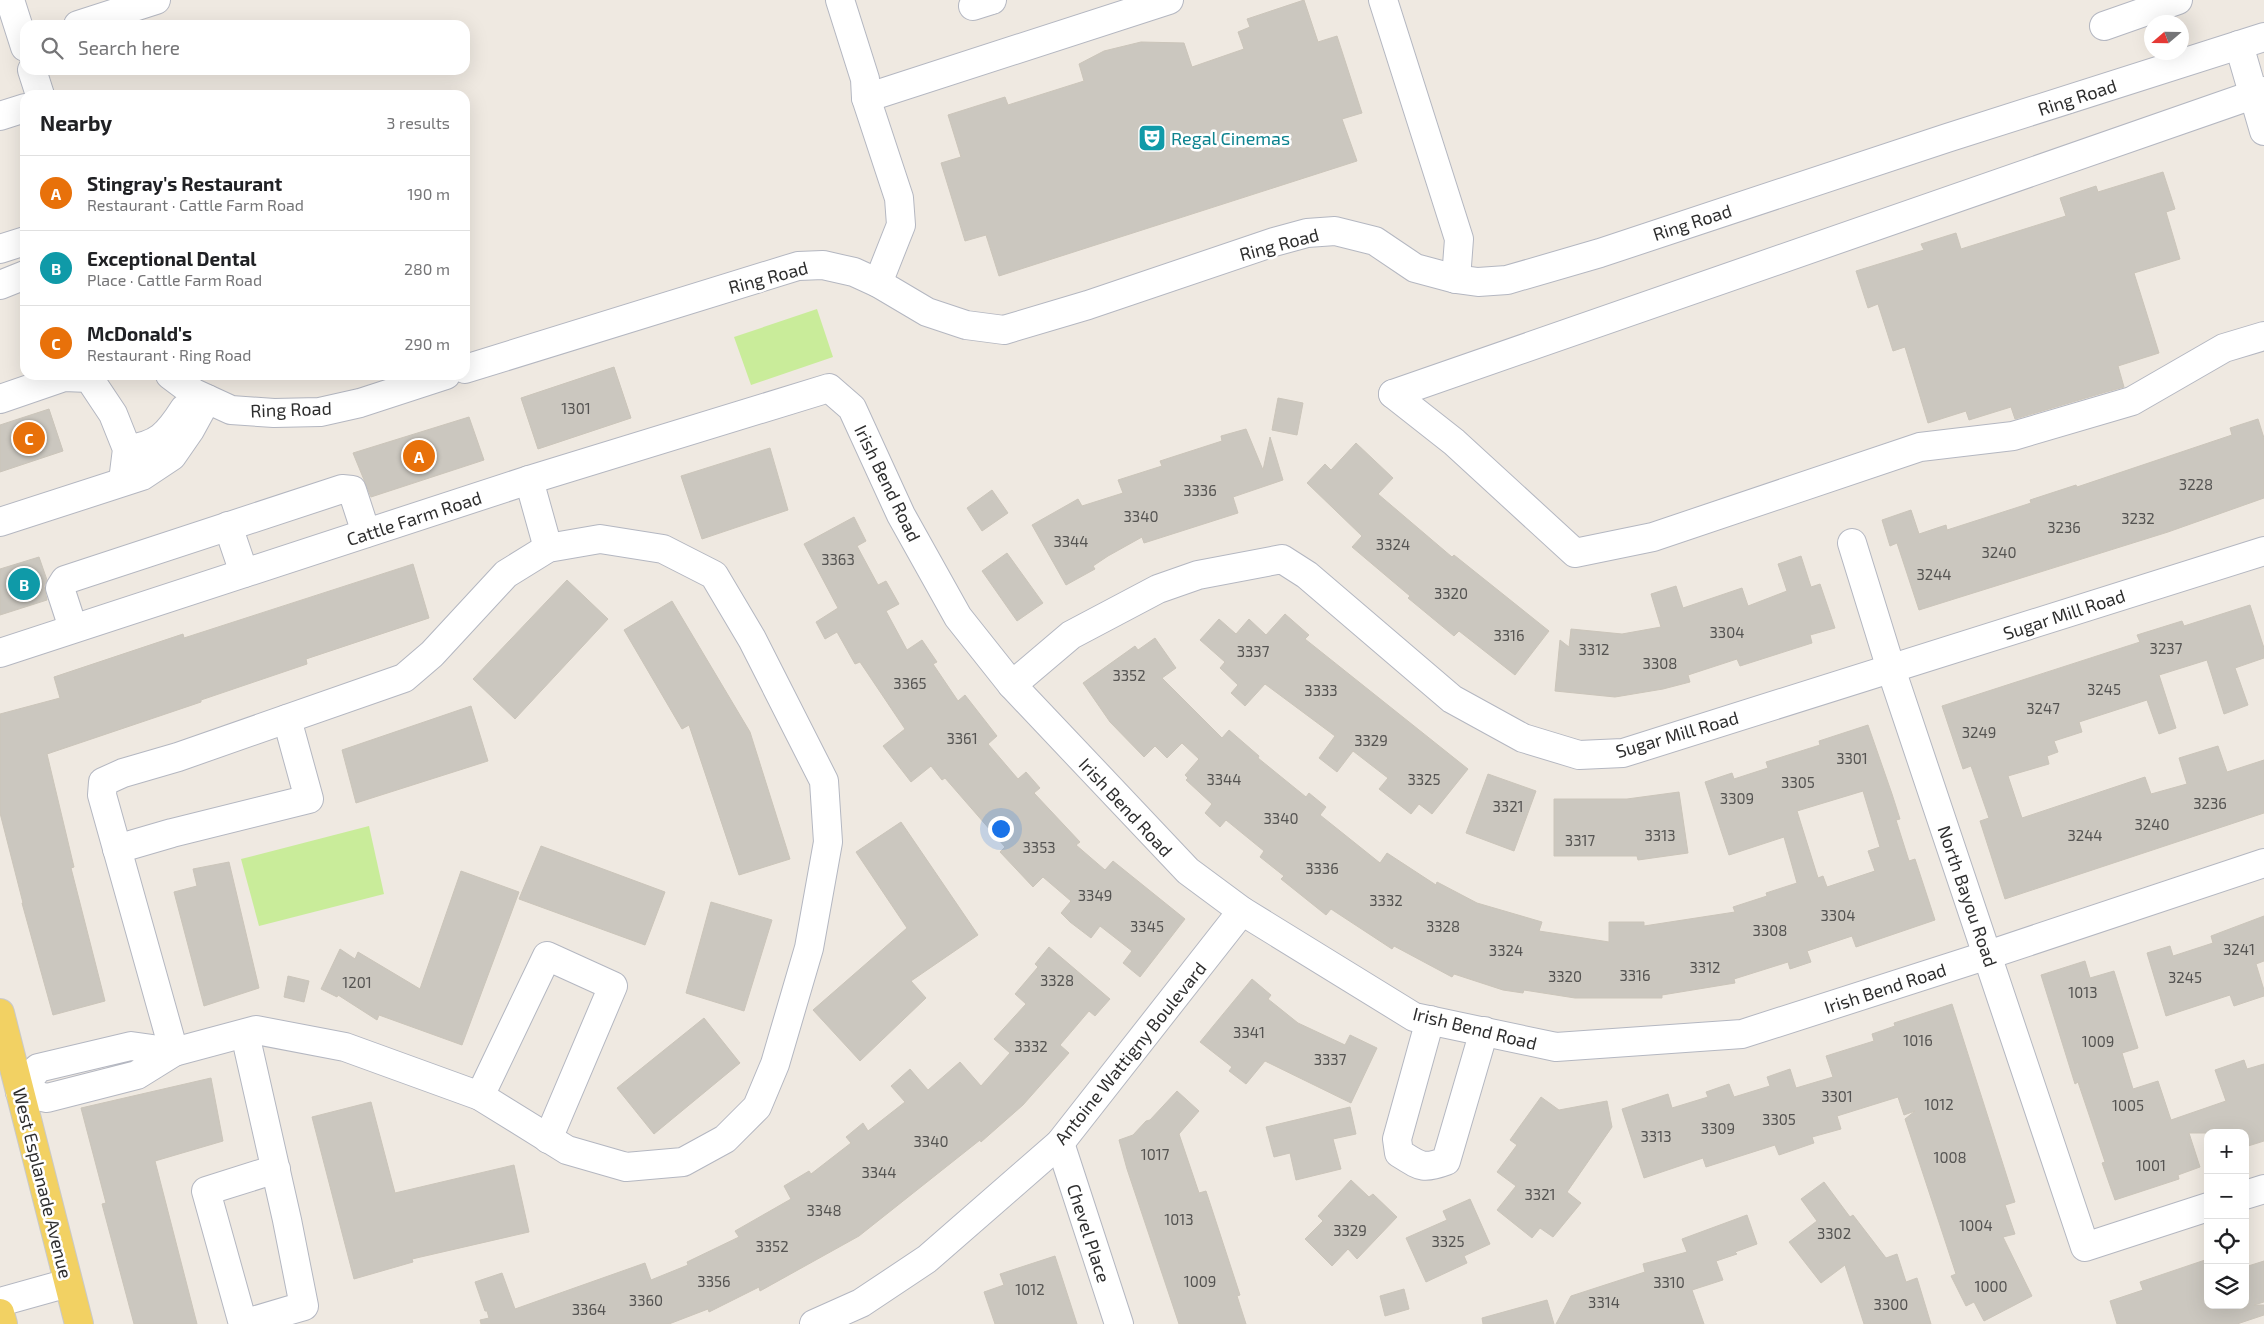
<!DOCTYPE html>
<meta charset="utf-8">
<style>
:root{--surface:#fff;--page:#f2f2f2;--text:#202124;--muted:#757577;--line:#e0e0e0;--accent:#0f766e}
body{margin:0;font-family:"Exo 2",sans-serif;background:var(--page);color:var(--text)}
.controls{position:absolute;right:15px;bottom:15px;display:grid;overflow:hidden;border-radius:10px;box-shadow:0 5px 20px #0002}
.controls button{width:45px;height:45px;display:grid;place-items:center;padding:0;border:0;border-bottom:1px solid var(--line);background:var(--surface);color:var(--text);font:25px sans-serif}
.compass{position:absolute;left:2144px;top:15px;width:45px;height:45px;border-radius:50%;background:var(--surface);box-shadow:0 5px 20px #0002;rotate:250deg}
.you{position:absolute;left:1000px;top:828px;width:18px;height:18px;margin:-12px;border:4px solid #fff;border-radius:50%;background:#1a73e8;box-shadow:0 0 0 8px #1a73e833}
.badge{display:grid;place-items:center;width:32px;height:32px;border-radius:50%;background:var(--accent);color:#fff;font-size:16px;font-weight:700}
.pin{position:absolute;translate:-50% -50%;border:2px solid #fff;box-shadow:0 1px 5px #0006}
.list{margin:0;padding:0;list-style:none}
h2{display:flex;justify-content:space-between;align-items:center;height:65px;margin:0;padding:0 20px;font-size:21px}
h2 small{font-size:16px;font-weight:400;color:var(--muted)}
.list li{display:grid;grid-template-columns:32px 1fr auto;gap:15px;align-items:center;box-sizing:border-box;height:75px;padding:0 20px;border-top:1px solid var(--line)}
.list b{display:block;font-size:19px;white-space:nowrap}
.list p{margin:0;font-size:16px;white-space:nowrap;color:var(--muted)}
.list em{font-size:16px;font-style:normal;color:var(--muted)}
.icon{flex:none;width:28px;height:28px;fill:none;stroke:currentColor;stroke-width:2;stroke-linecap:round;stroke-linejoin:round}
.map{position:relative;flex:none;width:2264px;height:1324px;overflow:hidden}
.search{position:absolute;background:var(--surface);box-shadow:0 5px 20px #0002;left:20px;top:20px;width:450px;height:55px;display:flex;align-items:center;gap:12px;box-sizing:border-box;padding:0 18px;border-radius:15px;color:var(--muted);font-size:19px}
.panel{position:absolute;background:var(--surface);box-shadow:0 5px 20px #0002;left:20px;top:90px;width:450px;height:290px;border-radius:15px}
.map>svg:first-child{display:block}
.pitch{fill:#c9ec9a}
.building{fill:#cbc7bf;stroke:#cbc5ba;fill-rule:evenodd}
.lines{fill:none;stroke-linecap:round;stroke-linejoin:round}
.minor-casing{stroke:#b4b7c1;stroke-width:30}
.major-casing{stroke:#c9c9c9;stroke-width:30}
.minor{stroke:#fff;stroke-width:28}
.major{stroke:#f2d163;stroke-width:28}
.labels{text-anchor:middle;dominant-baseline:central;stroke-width:5;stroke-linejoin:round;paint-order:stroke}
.number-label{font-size:15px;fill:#555452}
.street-label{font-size:18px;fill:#2e2e2e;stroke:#fff}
.culture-label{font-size:18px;fill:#0d838f;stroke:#fff;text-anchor:start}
</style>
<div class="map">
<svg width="2264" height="1324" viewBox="0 0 2264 1324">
<rect width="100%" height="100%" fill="#efe9e1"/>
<!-- pitch -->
<g class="pitch">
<path d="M817,309L833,357L751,385L734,337Z"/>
<path d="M369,826L384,894L259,926L241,859Z"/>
</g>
<!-- building -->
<g class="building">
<path d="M1304,0L1318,42L1337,36L1362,113L1342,119L1357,161L999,276L986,235L965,241L941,163L961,157L948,115L1005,97L1008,105L1084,81L1079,64L1104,51L1141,42L1184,43L1192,67L1244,49L1238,32L1250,27L1247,19Z"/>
<path d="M2163,172L2175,209L2166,212L2180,259L2134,273L2159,353L2118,366L2124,387L2106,392L2015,419L2011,407L1969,420L1966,411L1928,423L1905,347L1893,351L1878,304L1868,308L1856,271L1924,250L1921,244L1956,233L1961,249L2066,216L2060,198L2096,186L2098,192Z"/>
<path d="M614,367L631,418L538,449L521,398Z"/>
<path d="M1278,398L1303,403L1297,435L1272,430Z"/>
<path d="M49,409L63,451L0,472V425Z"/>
<path d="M469,417L484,460L371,497L353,453Z"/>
<path d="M2258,419L2264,438V498L2168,532L1919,610L1897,543L1890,546L1882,520L1911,510L1919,534L1946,525L1947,530L2031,503L2030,500L2076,485L2077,487L2232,435L2230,428Z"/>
<path d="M1246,429L1263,470L1270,437L1283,480L1233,497L1238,513L1144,543L1142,537L1108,556L1093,566L1095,569L1066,585L1032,525L1078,499L1082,506L1123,493L1118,480L1162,466L1160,461L1222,441L1221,436Z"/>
<path d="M1356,443L1393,478L1378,494L1452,557L1454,555L1549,631L1515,675L1459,631L1454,636L1408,598L1410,596L1352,547L1362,536L1307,483L1325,464L1331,470Z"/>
<path d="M770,448L788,510L702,539L681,476Z"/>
<path d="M992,490L1008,513L982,531L967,508Z"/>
<path d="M854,517L866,541L857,546L878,585L886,581L899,604L886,611L907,650L922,640L937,662L933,664L958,701L965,695L997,736L988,744L1018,779L1026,772L1040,788L1034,793L1080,842L1076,845L1105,870L1113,861L1185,919L1140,977L1123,963L1132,951L1100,926L1091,938L1070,922L1061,913L1071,901L1043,877L1033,887L1000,852L1005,847L945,778L942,780L931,766L911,782L883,746L905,729L860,662L855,664L837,632L825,639L816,622L838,608L804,544Z"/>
<path d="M1007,553L1043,603L1017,621L982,571Z"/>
<path d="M1801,556L1811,587L1820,584L1835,628L1810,635L1812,643L1740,666L1737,659L1688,675L1690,682L1663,689L1615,697L1555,691L1560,640L1569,647L1571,629L1622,634L1661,627L1651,594L1676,586L1683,608L1742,588L1748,606L1787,591L1778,564Z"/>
<path d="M39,557L47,580L44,586L47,600L0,615V569Z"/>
<path d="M413,564L429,618L306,659L307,664L201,700V702L47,754L74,867L71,868L105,1001L53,1015L22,903H23L0,813V714L60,698L54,677L183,634L184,638Z"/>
<path d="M567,580L608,619L515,719L473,679Z"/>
<path d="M672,601L750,732L790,859L739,875L689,725L682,729L624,630Z"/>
<path d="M2250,605L2264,648V658L2235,668L2248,705L2224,714L2207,660L2159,675L2176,728L2159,734L2147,700L2079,722L2082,732L2054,741L2058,752L2047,756L2049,764L2008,776L2022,818L2145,777L2151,794L2187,784L2179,758L2218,746L2227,772L2264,760V813L2005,899L1980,821L1989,818L1971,766L1963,769L1942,706L2140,642L2137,635L2182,621L2184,626Z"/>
<path d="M1285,614L1309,635L1305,639L1468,769L1432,814L1419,804L1411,814L1379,789L1388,778L1353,751L1337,772L1319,758L1335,736L1265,684L1245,706L1231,693L1238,685L1220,668L1225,662L1200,640L1219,619L1236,634L1249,619L1266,635Z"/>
<path d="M1155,638L1176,668L1162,678L1222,738L1229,730L1259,756L1258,758L1306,797L1309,793L1326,807L1320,815L1380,863L1387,853L1436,885L1437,882L1477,903L1542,922L1539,931L1609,942V922H1644V926L1735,912L1733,907L1767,896L1766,893L1797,883L1784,837L1729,855L1705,782L1732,773L1734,779L1768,768L1766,762L1820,745L1819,741L1868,725L1892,794L1900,819L1896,820L1909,861L1915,859L1935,920L1856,947L1852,936L1807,951L1811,962L1790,969L1788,962L1734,979L1735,983L1662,995V998H1575L1524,990L1523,993L1503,990L1454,974L1452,977L1394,946L1392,949L1331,909L1326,915L1281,879L1284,876L1260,857L1264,851L1226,820L1220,827L1205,813L1212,804L1186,780L1188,778L1185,775L1199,759L1182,743L1167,758L1155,746L1144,757L1110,722L1083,683L1135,646L1138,650ZM1863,791L1880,847L1868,851L1875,871L1827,887L1823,876L1818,878L1797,811Z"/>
<path d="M471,706L488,761L356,803L342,750Z"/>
<path d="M1488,774L1536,791L1514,851L1466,833Z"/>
<path d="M1679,792L1688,853L1638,860L1637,856H1554V799H1627Z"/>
<path d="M901,822L978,935L911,981L926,998L860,1061L813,1010L907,928L856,852Z"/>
<path d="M541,846L665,892L645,945L519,899Z"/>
<path d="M229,862L259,988L204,1006L174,892L197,886L193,869Z"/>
<path d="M461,871L519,892L462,1045L379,1015L377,1020L338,995L337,997L321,989L340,949L355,959L358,952L420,989Z"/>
<path d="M711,902L772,920L744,1011L686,993Z"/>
<path d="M2264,916V961L2256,964L2264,990V996L2234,1006L2230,995L2166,1016L2147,953L2170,946L2173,956L2213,943L2211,936Z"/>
<path d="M1049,947L1110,999L1095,1016L1089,1011L1060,1045L1069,1053L1023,1105L981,1142L980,1140L859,1236L760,1291L759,1287L709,1312L708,1309L669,1324H481L480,1320L489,1318L487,1311H485L475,1282L502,1273L515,1309L645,1263L651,1280L688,1265L687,1262L739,1237L735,1231L791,1199L784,1186L809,1171L811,1174L851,1143L846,1137L863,1123L868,1131L905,1102L891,1086L910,1069L928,1090L960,1062L981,1086L1010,1053L994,1039L1026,1004L1015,994L1038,967L1035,964Z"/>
<path d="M2085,961L2090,978L2114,971L2138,1048L2122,1053L2133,1089L2158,1081L2171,1120L2226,1101L2215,1070L2244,1060L2247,1069L2264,1064V1141L2245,1147V1133H2189L2200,1167L2178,1175L2179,1179L2115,1200L2102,1163L2105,1162L2078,1082L2075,1084L2041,975Z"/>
<path d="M288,976L309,981L304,1002L284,997Z"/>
<path d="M1252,979L1271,995L1268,999L1298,1023L1345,1045L1350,1035L1377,1048L1351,1103L1265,1061L1246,1084L1229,1071L1232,1067L1200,1042Z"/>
<path d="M1952,1004L2015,1202L2005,1205L2015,1234L2003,1237L2032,1296L1984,1321L1974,1302L1966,1306L1951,1276L1956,1274L1905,1119L1915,1111L1904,1115L1898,1097L1837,1116L1841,1129L1812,1137L1814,1143L1779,1155L1775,1145L1706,1167L1703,1158L1644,1178L1622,1109L1668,1094L1672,1108L1708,1097L1706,1092L1729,1084L1734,1097L1770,1086L1767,1077L1790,1069L1796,1088L1833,1077L1826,1056L1874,1041L1872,1034L1895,1026L1894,1023Z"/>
<path d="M704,1018L740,1063L654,1134L617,1088Z"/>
<path d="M211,1078L223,1141L155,1161L197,1324H134L102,1204L106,1203L81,1108Z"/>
<path d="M1177,1091L1199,1111L1179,1134L1199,1193L1206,1191L1240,1295L1237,1296L1246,1324H1179L1127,1169L1119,1140L1133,1135L1146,1121L1150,1120Z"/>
<path d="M1541,1097L1559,1110L1607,1101L1612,1127L1567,1192L1581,1203L1553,1237L1540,1228L1532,1238L1497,1210L1516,1186L1497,1172L1517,1145L1510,1140Z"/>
<path d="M371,1102L395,1193L514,1165L529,1232L412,1259L413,1262L354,1279L312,1117Z"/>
<path d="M1350,1107L1356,1134L1333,1139L1341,1169L1296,1180L1290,1153L1274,1157L1266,1127Z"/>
<path d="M1351,1180L1369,1197L1373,1194L1397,1217L1357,1259L1348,1249L1332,1266L1305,1239L1323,1221L1318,1216Z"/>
<path d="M1824,1182L1850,1217L1853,1215L1886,1258L1897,1254L1906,1282L1917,1278L1931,1324H1864L1845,1265L1821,1283L1789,1242L1817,1221L1801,1199Z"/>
<path d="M1470,1199L1490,1244L1464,1256L1467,1263L1426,1282L1406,1238L1447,1220L1443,1211Z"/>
<path d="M1747,1215L1757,1244L1735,1252L1737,1254L1716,1261L1723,1280L1692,1290L1704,1324H1556L1571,1296L1645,1272L1643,1264L1687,1252L1682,1239Z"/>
<path d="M1055,1256L1077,1324H995L984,1292L1004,1285L1000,1274Z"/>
<path d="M2208,1259V1305H2245V1267L2264,1261V1302L2254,1305H2264V1315L2237,1324H2117L2110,1301L2143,1290L2140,1282Z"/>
<path d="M1404,1289L1409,1309L1385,1316L1380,1296Z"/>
<path d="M1547,1300L1554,1324H1483L1482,1318Z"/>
</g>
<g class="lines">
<defs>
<g id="minor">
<path d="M10,0L25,47"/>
<path d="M840,0L865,79L866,98L899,198L901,225L878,283"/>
<path d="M1383,0L1459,239L1456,279"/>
<path d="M973,6L992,0"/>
<path d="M78,25L156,0"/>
<path d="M2104,26L2178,0"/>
<path d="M2239,45L2264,131"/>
<path d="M32,70L40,95"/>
<path d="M866,98L1169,0"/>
<path d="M0,116L25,108"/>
<path d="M0,249L25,241"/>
<path d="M0,285L25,275"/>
<path d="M465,369L798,266L823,265L854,272L878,283L927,312L966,325L1004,330L1088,305L1274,242L1307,233L1335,231L1375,241L1415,268L1456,279L1478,282L1507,280L1600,253L1947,138L2264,37"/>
<path d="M170,375L194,393L231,410L274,413L320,412L360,403L446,375"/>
<path d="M1393,394L1454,442L1575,553L1653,537L1920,447L2013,436L2132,401L2224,348L2264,336"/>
<path d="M1393,394L2264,91"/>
<path d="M0,399L64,377L89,378L113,414L127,449L123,481"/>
<path d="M127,449C158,446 168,434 184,409"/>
<path d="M529,480L548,548"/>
<path d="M0,522L142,476L172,456L190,430L207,399"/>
<path d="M228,526L244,573"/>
<path d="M600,539L663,549L714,575L752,639L824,781L828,842L809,948L775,1064L757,1107L725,1139L683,1162L626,1167L567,1150L480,1096L345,1047L256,1030L174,1052L102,795L103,782L123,773L178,757L404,678L432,654L506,574L548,548Z"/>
<path d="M1852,543L1891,669L2085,1247L2208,1207"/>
<path d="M73,628L60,588L65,580L342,489L352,490L366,533"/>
<path d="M0,653L529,480L829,388L852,408L901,515L958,617L1012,685L1188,871L1242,911L1414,1017L1556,1047L1742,1034L1988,955L2264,863"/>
<path d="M1012,685L1071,635L1158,589L1198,575L1282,559L1307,575L1452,699L1523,738L1579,755L1623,753L2264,551"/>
<path d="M117,849L172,833L309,799L287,719"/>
<path d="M1430,1020L1397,1139L1399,1153C1420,1166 1422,1170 1446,1161L1484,1031"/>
<path d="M245,1034L287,1220L304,1306L243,1324L206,1191L276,1169"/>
<path d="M131,1046L174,1052L137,1075L47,1098L20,1092L38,1068Z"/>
<path d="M480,1096L547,956L613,986L548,1139"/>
<path d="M1060,1143L1119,1324"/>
<path d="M2245,1195L2264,1189"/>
<path d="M0,1302L68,1283"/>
<path d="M814,1324L861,1303L927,1259L1060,1143L1242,911"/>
</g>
<g id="major">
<path d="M0,1013L79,1324"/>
<path d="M0,1313L3,1324"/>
</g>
</defs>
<!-- minor casing -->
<use href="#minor" class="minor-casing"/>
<!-- major casing -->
<use href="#major" class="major-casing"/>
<!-- minor -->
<use href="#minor" class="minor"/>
<!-- major -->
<use href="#major" class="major"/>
</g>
<!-- icons -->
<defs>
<symbol id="theatre-square" viewBox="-11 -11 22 22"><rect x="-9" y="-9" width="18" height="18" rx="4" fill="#0f9aa8" stroke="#fff"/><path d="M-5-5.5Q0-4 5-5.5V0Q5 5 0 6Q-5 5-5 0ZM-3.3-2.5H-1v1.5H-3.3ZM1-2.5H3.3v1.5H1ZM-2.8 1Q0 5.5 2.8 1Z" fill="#fff"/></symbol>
</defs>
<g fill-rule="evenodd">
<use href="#theatre-square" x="1136" y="122" width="32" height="32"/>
</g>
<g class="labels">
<!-- number labels -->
<g class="number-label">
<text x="576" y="408">1301</text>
<text x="2196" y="484">3228</text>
<text x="1200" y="490">3336</text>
<text x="1141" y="516">3340</text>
<text x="2138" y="518">3232</text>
<text x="2064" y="527">3236</text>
<text x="1071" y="541">3344</text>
<text x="1393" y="544">3324</text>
<text x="1999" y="552">3240</text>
<text x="838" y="559">3363</text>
<text x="1934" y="574">3244</text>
<text x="1451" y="593">3320</text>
<text x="1727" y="632">3304</text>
<text x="1509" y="635">3316</text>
<text x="2166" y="648">3237</text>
<text x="1594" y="649">3312</text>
<text x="1253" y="651">3337</text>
<text x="1660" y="663">3308</text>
<text x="1129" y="675">3352</text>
<text x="910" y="683">3365</text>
<text x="2104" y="689">3245</text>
<text x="1321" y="690">3333</text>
<text x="2043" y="708">3247</text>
<text x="1979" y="732">3249</text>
<text x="962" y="738">3361</text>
<text x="1371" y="740">3329</text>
<text x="1852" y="758">3301</text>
<text x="1224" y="779">3344</text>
<text x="1424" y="779">3325</text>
<text x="1798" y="782">3305</text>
<text x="1737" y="798">3309</text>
<text x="2210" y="803">3236</text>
<text x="1508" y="806">3321</text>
<text x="1281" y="818">3340</text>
<text x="2152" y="824">3240</text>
<text x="1660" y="835">3313</text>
<text x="2085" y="835">3244</text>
<text x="1580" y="840">3317</text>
<text x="1039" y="847">3353</text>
<text x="1322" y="868">3336</text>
<text x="1095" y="895">3349</text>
<text x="1386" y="900">3332</text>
<text x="1838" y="915">3304</text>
<text x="1147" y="926">3345</text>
<text x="1443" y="926">3328</text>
<text x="1770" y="930">3308</text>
<text x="2239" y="949">3241</text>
<text x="1506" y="950">3324</text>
<text x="1705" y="967">3312</text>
<text x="1635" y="975">3316</text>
<text x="1565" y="976">3320</text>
<text x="2185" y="977">3245</text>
<text x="1057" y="980">3328</text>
<text x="357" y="982">1201</text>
<text x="2083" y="992">1013</text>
<text x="1249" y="1032">3341</text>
<text x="1918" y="1040">1016</text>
<text x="2098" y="1041">1009</text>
<text x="1031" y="1046">3332</text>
<text x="1330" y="1059">3337</text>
<text x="1837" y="1096">3301</text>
<text x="1939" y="1104">1012</text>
<text x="2128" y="1105">1005</text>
<text x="1779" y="1119">3305</text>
<text x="1718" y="1128">3309</text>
<text x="1656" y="1136">3313</text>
<text x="931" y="1141">3340</text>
<text x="1155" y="1154">1017</text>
<text x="1950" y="1157">1008</text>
<text x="2151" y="1165">1001</text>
<text x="879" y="1172">3344</text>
<text x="1540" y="1194">3321</text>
<text x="824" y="1210">3348</text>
<text x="1179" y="1219">1013</text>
<text x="1976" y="1225">1004</text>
<text x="1350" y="1230">3329</text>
<text x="1834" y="1233">3302</text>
<text x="1448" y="1241">3325</text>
<text x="772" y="1246">3352</text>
<text x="714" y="1281">3356</text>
<text x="1200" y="1281">1009</text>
<text x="1669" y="1282">3310</text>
<text x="1991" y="1286">1000</text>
<text x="1030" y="1289">1012</text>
<text x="646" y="1300">3360</text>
<text x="1604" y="1302">3314</text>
<text x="1891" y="1304">3300</text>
<text x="589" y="1309">3364</text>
</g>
<!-- street labels -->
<g class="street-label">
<text transform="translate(2077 97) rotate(-18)">Ring Road</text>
<text transform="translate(1692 222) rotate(-18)">Ring Road</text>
<text transform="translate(1279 244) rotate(-15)">Ring Road</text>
<text transform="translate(768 277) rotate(-15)">Ring Road</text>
<text transform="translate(291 409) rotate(-2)">Ring Road</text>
<text transform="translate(888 483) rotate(64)">Irish Bend Road</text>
<text transform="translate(414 518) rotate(-18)">Cattle Farm Road</text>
<text transform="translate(2064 614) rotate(-18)">Sugar Mill Road</text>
<text transform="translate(1677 734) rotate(-16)">Sugar Mill Road</text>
<text transform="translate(1126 807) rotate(47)">Irish Bend Road</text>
<text transform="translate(1968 896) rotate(71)">North Bayou Road</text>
<text transform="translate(1885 988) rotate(-18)">Irish Bend Road</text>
<text transform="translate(1475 1028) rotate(14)">Irish Bend Road</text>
<text transform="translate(1130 1053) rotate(-51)">Antoine Wattigny Boulevard</text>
<text transform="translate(43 1183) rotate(76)">West Esplanade Avenue</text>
<text transform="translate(1089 1233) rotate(72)">Chevel Place</text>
</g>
<!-- culture labels -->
<g class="culture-label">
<text x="1171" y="138">Regal Cinemas</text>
</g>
</g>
</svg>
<div class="controls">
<button>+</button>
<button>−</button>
<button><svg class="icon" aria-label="locate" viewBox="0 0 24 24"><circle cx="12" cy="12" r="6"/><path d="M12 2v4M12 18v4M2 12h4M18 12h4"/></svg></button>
<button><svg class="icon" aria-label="layers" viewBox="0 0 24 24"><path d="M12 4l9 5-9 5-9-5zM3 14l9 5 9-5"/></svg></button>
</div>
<svg class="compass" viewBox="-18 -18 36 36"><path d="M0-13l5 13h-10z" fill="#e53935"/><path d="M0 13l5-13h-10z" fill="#757577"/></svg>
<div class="you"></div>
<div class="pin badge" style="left:419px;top:456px;background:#e8710a">A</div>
<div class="pin badge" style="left:24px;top:584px;background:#0f9aa8">B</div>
<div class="pin badge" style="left:29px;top:438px;background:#e8710a">C</div>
<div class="search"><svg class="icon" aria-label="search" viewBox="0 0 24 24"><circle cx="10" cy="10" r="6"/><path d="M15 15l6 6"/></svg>Search here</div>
<section class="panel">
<h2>Nearby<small>3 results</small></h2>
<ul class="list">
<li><span class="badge" style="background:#e8710a">A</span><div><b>Stingray's Restaurant</b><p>Restaurant · Cattle Farm Road</p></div><em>190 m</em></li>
<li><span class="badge" style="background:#0f9aa8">B</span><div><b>Exceptional Dental</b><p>Place · Cattle Farm Road</p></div><em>280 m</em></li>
<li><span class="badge" style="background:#e8710a">C</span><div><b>McDonald's</b><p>Restaurant · Ring Road</p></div><em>290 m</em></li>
</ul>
</section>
</div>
